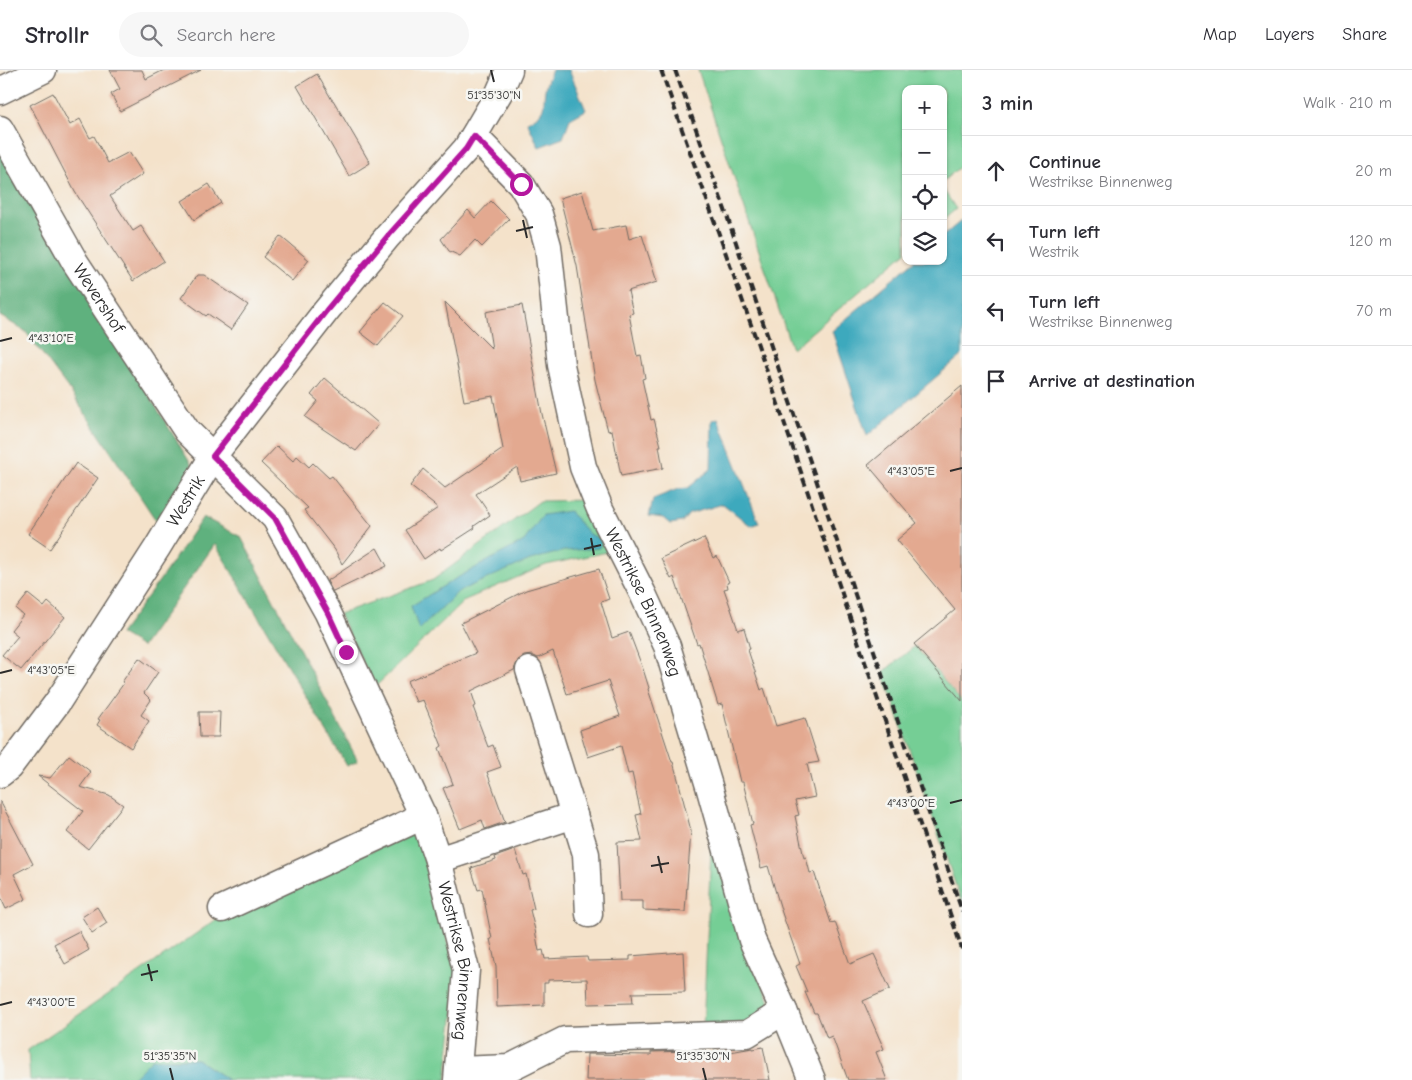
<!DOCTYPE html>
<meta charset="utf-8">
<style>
:root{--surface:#fff;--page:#f7f7f7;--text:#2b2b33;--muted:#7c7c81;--line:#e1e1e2}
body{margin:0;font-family:"Comic Neue",sans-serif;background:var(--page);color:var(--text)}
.controls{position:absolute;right:15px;top:15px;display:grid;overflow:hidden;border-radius:10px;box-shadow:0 1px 4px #0004}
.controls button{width:45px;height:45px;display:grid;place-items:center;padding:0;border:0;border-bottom:1px solid var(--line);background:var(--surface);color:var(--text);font:25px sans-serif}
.stop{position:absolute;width:15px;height:15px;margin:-11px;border:4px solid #b5179e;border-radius:50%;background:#fff}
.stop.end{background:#b5179e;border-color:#fff;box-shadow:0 1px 5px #0008}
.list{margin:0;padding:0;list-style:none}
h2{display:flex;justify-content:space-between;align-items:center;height:65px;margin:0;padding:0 20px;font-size:21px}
h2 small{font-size:16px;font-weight:400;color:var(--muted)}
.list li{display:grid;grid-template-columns:32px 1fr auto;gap:15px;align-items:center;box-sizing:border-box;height:70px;padding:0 20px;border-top:1px solid var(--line)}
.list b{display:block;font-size:19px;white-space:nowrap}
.list p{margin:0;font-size:16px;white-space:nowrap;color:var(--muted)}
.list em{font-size:16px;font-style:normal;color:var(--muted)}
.icon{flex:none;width:28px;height:28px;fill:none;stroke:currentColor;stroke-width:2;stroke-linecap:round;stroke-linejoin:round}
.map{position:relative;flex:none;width:962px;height:1010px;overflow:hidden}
header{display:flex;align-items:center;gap:30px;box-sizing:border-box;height:70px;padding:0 25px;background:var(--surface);border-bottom:1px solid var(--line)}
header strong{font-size:24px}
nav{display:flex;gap:28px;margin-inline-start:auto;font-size:18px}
.search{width:350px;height:45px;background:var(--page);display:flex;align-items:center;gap:12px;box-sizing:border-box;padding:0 18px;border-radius:28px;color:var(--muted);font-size:19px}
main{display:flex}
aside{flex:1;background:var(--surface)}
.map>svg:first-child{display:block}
.green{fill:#74ce95;stroke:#507c60}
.forest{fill:#5fb17e;stroke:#456e54}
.water{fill:#3ea9bd;stroke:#346a74}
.building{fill:#e3a990}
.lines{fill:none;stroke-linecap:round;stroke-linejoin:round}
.minor-casing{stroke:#716b63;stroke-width:29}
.minor{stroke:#fff;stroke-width:26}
.rail{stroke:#2b2b2b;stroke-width:4;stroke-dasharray:8 4;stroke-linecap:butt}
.route{stroke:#b5179e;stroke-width:6}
.ticks{fill:none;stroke:#2b2b2b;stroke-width:2}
.labels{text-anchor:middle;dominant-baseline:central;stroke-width:5;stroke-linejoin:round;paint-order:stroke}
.street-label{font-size:18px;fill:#2b2b2b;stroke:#f6f6f2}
.ticks-label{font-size:12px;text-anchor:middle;fill:#2b2b2b;stroke:#f6f6f2;stroke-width:5;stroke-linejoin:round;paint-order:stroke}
</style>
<header>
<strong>Strollr</strong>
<div class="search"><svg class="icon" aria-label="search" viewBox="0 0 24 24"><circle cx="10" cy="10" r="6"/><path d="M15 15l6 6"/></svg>Search here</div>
<nav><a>Map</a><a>Layers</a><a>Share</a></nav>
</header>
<main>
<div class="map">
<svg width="962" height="1010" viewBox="0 0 962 1010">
<rect width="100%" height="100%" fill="#f6f6f2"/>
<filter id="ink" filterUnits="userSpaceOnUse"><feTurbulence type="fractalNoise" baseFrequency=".02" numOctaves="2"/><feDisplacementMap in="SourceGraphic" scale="10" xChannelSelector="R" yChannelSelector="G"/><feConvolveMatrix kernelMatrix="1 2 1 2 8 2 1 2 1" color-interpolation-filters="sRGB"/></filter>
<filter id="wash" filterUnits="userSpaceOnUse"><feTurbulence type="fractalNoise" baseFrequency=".0096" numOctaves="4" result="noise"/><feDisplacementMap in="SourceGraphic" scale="20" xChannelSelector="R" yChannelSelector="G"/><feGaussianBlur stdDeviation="1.12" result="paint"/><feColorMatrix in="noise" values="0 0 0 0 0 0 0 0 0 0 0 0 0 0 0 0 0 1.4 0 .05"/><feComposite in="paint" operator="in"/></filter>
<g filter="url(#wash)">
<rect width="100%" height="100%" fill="#f4e2ca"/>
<!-- green -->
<g class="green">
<path d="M698,0H962V95L943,111V19H906V182L792,279Z"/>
<path d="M943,119L956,139L943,150Z"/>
<path d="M589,430L612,481L546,495L465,530L375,617L339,544L433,510L540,431Z"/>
<path d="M915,576L962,632V834L883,602Z"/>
<path d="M416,761L458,906L446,1010H228L197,989H152L131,1010H30L28,980L217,849Z"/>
<path d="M715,776L770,932L760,950L703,960L711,778Z"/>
</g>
<!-- forest -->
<g class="forest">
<path d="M0,74L30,130L194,399L157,452L71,322L25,261L0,246Z"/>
<path d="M203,447L241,467L358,691L347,696L215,474L142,577L120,564L162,507Z"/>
</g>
<!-- water -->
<g class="water">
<path d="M552,0H569L586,40L570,49L563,68L539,77L527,52C550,40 541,36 546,15C547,10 550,5 552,0Z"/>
<path d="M962,150V285L867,366L832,261L914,191H943V166Z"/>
<path d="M718,348L759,453L751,456L723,434L689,444L682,452L670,454L663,448L649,446L653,429L678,419L688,418L711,399L712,350Z"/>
<path d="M569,441L589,464L600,469L601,472L599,478L564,481L530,490L459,521L419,560L411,536L455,509L524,471L543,445Z"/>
<path d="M152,989H197L228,1010H131Z"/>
</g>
<g id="blocks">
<!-- building -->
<g class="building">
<path d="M110,0H142L146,9L164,0H201L120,41L111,24L120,19Z"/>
<path d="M317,4L332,30H333L370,93L349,106L297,16Z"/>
<path d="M53,23L70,55L80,49L90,68L94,66L108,93L129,82L143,104L110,126L133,161L141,156L164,191L133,211L75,122L30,35Z"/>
<path d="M209,114L221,133L194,150L182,131Z"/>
<path d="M582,121L593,161L626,155L629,169L642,165L657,212L628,221L633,243L629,244L637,286L641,285L645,308L642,309L651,350L654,349L661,376H659L663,398L621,406L612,360L608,361L595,310L577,196L560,128Z"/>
<path d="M491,131L509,149L482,177L475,170L460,186L449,181L441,169L468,140L475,148Z"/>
<path d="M280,166L309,190L292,211L263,187Z"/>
<path d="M197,205H204L248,235L231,260L208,244L206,246L181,228Z"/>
<path d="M385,232L403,246L378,276L360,262Z"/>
<path d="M445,232L492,279L486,242L522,235L542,344L556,403L520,411L517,397L476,424L490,445L474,456L475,458L441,480L440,478L424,489L405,460L438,438L410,416L423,399L445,418L503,379L493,326L464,331Z"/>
<path d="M325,308L379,354L356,381L305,347L318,331L311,325Z"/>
<path d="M962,316V631L914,574L955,540L897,470L917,453L868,395Z"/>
<path d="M277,376L293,391L297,386L309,397L313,393L329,408L332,406L372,456L342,494L335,480L304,440L308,438L261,393Z"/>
<path d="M76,393L98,408L50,479L28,464Z"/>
<path d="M704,468L713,488L717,486L729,512L727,513L728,518L724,519L731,539L738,560L744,558L750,579L748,580L761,620L764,618L776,656L805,648L819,692L807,694L815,727L795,731L799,745L795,746L804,788L806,787L810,803L814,802L831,853L835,852L850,894L874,884L890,919L863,931L884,979L876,982L887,1010H848L832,966L827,968L817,943H814L805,922H807L796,896L800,894L782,843L768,796L761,798L750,755L753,754L743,712H740L722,634L718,635L699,573L697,574L674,507L671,509L661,488Z"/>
<path d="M377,478L387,496L333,522L327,511Z"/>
<path d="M599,499L609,529L601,532L612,568L629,562L643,599L649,618L648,619L672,692H673L679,713L691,761L685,842L643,840V831H620L617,772L642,771L636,745L641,744L632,703L628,704L621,676L588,687L580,660L620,646L608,611L567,624L553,581L538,588L532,585L524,586L518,590L514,600L471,621L476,636L473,637L488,677L493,675L501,697L487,702L505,752L485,759L482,750L460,759L443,718L453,714L439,678L442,676L423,630L416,632L407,611L476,583L461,553L526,520Z"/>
<path d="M28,524L44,537L48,532L65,547L21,600L2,585L18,566L11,560L23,545L16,539Z"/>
<path d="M139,588L158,602L144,623L151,630L141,645L149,651L131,678L97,655L100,650L98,649L124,613L122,612Z"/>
<path d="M199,642H220L219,667H200Z"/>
<path d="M69,685L91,702L80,717L109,725L123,735L88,779L67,762L83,741L38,706L50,708Z"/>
<path d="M0,731L33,794L14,804L26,829L6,839L0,826Z"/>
<path d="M515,780L523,805L526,804L534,839L530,840L535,860L539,881L543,880L545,889L587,887L588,891L630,890V886L683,882L685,922L632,923L633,933L588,934L587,909L548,910V913H544V935L497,937L496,896L490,869H492L482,819L478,820L471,798L496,790L495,787Z"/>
<path d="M97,837L107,853L92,863L82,847Z"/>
<path d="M79,861L89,880L65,894L54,874Z"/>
<path d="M763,977L770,1010H586L587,984L651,985V982L696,981L695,988L753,978V979Z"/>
</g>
</g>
</g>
<g filter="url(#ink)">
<use href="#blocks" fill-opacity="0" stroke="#716b63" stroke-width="1"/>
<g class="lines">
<defs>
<g id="minor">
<path d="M0,21L43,0"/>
<path id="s1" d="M0,59L75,192L187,361L275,448L328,543L423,746L438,790L466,900L457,1010"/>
<path id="s2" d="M474,66L521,114L539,144L548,176L561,295L583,397L600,439L643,524L667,576L709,716L752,870L784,941L812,1010"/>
<path d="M529,600L586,784L589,844"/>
<path id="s3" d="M0,704L9,697L57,633L157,478L213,386L326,241L388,166L466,79L499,23L509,0"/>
<path d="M438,790L574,745"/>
<path d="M222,839L423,746"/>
<path d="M458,1000L509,998L565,970L747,964L784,941"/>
</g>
</defs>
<!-- minor casing -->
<use href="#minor" class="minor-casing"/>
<!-- minor -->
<use href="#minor" class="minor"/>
<!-- rail -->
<g class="rail">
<path d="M661,0L755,266L962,879"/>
<path d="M675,0L725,140L962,841"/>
</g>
</g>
</g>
<g class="lines" filter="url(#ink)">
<!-- route -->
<path class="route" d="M346,582L328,543L275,448L213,386L326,241L388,166L466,79L474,66L521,114"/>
</g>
<!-- ticks -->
<path class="ticks" d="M491,0L494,12M523,150L527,168M516,161L533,157M0,271L12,268M950,401L962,398M591,468L594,485M584,479L601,475M0,603L12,600M950,733L962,730M658,786L662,803M651,796L669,793M148,894L152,911M141,905L158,901M0,935L12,932M170,998L173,1010M703,998L706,1010"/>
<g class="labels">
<!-- street labels -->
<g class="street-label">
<text stroke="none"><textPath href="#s1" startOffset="196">Wevershof</textPath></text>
<text stroke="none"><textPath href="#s3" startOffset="331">Westrik</textPath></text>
<text stroke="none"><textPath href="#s2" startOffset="508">Westrikse Binnenweg</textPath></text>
<text stroke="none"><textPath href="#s1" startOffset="962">Westrikse Binnenweg</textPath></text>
</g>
</g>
<g class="ticks-label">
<text x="494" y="29">51°35'30"N</text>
<text x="51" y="272">4°43'10"E</text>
<text x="911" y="405">4°43'05"E</text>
<text x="51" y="604">4°43'05"E</text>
<text x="911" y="737">4°43'00"E</text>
<text x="51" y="936">4°43'00"E</text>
<text x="170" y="990">51°35'35"N</text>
<text x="703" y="990">51°35'30"N</text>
</g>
</svg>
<div class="controls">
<button>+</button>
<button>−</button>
<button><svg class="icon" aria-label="locate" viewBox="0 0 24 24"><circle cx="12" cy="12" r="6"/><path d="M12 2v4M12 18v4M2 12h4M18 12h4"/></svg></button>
<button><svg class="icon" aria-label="layers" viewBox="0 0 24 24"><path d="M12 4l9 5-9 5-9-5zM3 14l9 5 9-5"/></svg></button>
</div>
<div class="stop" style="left:521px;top:114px"></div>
<div class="stop end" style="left:346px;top:582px"></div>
</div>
<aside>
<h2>3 min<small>Walk · 210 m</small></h2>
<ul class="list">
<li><svg class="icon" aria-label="ahead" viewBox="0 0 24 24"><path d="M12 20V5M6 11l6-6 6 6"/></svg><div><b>Continue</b><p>Westrikse Binnenweg</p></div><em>20 m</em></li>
<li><svg class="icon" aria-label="left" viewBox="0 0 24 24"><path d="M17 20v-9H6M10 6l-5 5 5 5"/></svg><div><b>Turn left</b><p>Westrik</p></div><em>120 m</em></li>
<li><svg class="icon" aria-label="left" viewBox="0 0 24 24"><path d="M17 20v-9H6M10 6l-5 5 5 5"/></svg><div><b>Turn left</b><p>Westrikse Binnenweg</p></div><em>70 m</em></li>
<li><svg class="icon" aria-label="arrive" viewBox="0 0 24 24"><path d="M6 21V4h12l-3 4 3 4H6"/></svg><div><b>Arrive at destination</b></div></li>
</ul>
</aside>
</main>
